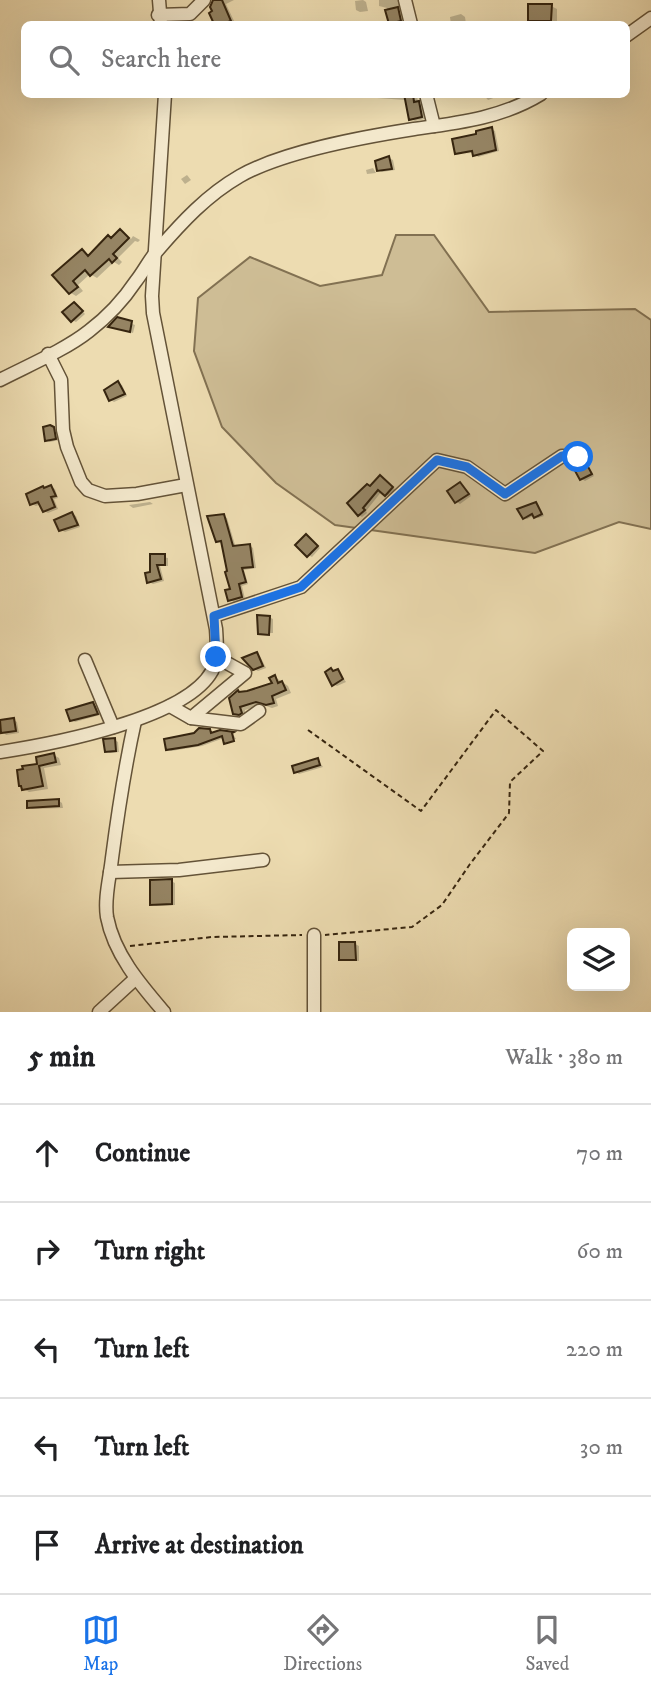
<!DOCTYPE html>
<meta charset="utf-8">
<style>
:root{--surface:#fff;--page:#f2f2f2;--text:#202124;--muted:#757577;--line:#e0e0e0;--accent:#1a73e8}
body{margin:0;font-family:"IM FELL DW Pica",serif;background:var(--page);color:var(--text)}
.controls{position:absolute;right:21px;bottom:21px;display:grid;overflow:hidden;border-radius:10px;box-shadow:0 7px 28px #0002}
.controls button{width:63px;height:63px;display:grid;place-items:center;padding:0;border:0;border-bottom:2px solid var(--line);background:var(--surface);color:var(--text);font:35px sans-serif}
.stop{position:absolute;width:21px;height:21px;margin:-16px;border:5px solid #1a73e8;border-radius:50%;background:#fff}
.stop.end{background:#1a73e8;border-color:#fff;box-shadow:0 2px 7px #0008}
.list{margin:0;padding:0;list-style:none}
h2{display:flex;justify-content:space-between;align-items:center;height:91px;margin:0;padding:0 28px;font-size:30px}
h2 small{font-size:23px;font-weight:400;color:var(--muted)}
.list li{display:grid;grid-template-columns:46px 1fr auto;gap:21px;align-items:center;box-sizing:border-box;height:98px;padding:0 28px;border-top:2px solid var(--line)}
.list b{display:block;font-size:26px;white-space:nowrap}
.list em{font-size:23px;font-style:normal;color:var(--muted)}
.icon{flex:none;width:38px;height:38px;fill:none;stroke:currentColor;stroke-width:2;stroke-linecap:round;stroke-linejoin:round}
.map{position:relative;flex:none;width:651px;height:1012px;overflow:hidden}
.search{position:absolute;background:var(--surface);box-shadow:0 7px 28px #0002;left:21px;right:21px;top:21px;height:77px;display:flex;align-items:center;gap:18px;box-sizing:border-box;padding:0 24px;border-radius:10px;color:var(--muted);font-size:26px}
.sheet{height:581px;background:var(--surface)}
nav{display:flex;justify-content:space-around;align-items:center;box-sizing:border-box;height:98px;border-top:2px solid var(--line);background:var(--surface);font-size:19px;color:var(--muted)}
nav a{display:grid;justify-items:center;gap:4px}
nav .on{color:var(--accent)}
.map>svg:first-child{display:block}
.green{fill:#cebd95;stroke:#827152;stroke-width:2}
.shadow{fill:#0003}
.building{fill:#958463;stroke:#36250f;stroke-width:2}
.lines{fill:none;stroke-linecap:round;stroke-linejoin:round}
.minor-casing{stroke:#645338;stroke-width:15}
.path{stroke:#36250f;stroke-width:2;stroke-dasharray:5 3.5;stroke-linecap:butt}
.minor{stroke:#f3e8cc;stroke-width:12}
.route{stroke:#1a73e8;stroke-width:9}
</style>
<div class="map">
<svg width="651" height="1012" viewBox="0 0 651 1012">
<rect width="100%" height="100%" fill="#eddcb1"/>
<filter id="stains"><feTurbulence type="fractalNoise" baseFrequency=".00286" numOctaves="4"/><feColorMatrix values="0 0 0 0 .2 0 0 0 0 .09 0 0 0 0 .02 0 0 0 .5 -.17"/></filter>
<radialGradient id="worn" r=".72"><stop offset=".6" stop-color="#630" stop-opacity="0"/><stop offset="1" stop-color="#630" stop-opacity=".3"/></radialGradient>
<!-- green -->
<path class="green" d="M396,235H434L489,312L635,309L651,320V529L619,522L535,553L335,525L276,483L222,427L194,351L198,298L250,257L320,286L382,275Z"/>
<!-- shadow -->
<g class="shadow">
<path d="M215,0H234L226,4L235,23L216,24L211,14L214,12Z"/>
<path d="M363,0L366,2L368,11L360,12L356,10L355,1Z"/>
<path d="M379,0H402L400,4L404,23H390L387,8L379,6Z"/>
<path d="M551,6L557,9V24H536L530,20Z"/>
<path d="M461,14L465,17L466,24H451L450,17Z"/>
<path d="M373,94H417L418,103L423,105L425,119L415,121L410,119L406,100L377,98Z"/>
<path d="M483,94H495L496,97L488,100Z"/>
<path d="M491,129L495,131L499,151L478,157L474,152L460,155L481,151L478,136Z"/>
<path d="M389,158L393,160L395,170L382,172L378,170Z"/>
<path d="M373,168L376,173L367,174L366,170Z"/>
<path d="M187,175L191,180L185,184L181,179Z"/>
<path d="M120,232L131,239L133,236L140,240L138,242L135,241L118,258L122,262L119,265L114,262L97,278L90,274L78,285L83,291L76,296L71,293L54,275L82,251L90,256Z"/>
<path d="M78,306L85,314L76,322L72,320Z"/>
<path d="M118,319L135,325L133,333L114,328Z"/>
<path d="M118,383L122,385L127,396L114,402L111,400Z"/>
<path d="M54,428L57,430L59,440L50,442L46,440Z"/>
<path d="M586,465L594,476L585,481L582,479Z"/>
<path d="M384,479L396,490L390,497L382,491L366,511L367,513L362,517L359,515L371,488Z"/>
<path d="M461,484L471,496L460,504L457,502Z"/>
<path d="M51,487L55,489L58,498L54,499L58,509L48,513L44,511L41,504L36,506L32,504L45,489Z"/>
<path d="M150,502L153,504L133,508L129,505Z"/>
<path d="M536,504L544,516L538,518L535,515L527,519L524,518Z"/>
<path d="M72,514L76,516L80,527L65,532L61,530Z"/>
<path d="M223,516L227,518L236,548L250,546L253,548L256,568L244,570L248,584L242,586L245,599L234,602L230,600L232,590L222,543L218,541Z"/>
<path d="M309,538L320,548L312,557L308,555Z"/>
<path d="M152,555L168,558V566H160L164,581L153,584L149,582L152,573Z"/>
<path d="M269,617L273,619V633H261Z"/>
<path d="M257,654L260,656L266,668L258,671L254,669Z"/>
<path d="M338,671L346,682L337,686L333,684L335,672Z"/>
<path d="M275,677L288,686L291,693L276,699L278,706L272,708L263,705L245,710V717L234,713L241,693L274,684Z"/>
<path d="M93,704L97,706L100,715L75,722L71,719Z"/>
<path d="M14,720L17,722L19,733L6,735L3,732L0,722Z"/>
<path d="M209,731L214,734H233L236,739L226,741L224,738L202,746L171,751L167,749Z"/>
<path d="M115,740L118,742L119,752L110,753L106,751Z"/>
<path d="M54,755L59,758L61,765L44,768L48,789L29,792L24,789L25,770L40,766Z"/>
<path d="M318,760L323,767L299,774L296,772Z"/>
<path d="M59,801L62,803L63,808L32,809L29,807Z"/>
<path d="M171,881L175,883V905L156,906L152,904Z"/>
<path d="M355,944L359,946V961L341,959Z"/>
</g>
<!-- building -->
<g class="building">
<path d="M213,0H222L231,21L222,24H214L209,13L212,11L210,7Z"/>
<path d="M528,4H552L551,21H528Z"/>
<path d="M398,7L401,21L389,24L385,10Z"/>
<path d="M404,94H413L414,102L419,101L422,117L409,120Z"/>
<path d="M492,127L496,150L473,156L472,151L455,154L452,139L476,134V131Z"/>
<path d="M389,156L392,169L377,171L375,161Z"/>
<path d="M120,229L129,238L113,254L117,258L112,263L109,259L90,276L85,270L73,281L78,287L69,294L52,275L82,249L88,256L108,235L111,238Z"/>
<path d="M74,302L83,311L71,322L62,312Z"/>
<path d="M117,317L132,321L130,332L108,327Z"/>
<path d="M118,381L125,394L109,401L104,390Z"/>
<path d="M50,425L54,427L56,439L45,441L43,427Z"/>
<path d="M586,463L592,474L580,480L574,469Z"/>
<path d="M380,475L393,487L385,496L378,490L363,508L365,510L358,516L347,503L367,484L370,486Z"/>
<path d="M460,482L469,494L455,503L447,491Z"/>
<path d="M51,485L56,496L51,497L55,507L43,512L38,502L30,505L26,494L43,486L44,488Z"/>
<path d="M536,502L542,514L534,518L532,514L523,519L517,509Z"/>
<path d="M72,512L78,525L59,531L54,520Z"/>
<path d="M224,514L233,546L250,544L253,567L242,568L246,582L239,584L242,597L228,601L225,590L230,589L225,572L227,571L221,541L216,542L207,516Z"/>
<path d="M306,534L318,546L307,557L295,545Z"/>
<path d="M150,554H165V565H157L161,579L147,583L145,573L150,572Z"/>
<path d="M257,615L270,616L269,635L258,634Z"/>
<path d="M257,652L263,666L253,670L242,658Z"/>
<path d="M331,668L333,671L338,669L343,679L332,686L325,672Z"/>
<path d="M275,675L278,683L282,681L286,690L272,696L274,703L266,705L256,702L240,707L242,713L239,715L233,714L229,698L238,690L239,692L247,691L272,683L269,678Z"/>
<path d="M93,702L98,714L70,721L66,710Z"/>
<path d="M14,718L16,731L1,733L0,720Z"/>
<path d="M199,728L210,729L211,733L220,730L234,732L232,733L234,741L224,744L222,736L198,745L166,750L164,739L194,733Z"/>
<path d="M115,738L116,751L105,752L103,739Z"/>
<path d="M54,753L56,762L39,766L43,786L22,790L21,786H19L17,770L23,769L22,766L37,764L36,757Z"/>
<path d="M318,758L320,765L294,773L292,766Z"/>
<path d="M59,799V806L27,808V801Z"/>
<path d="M172,879V904L150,905V880Z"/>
<path d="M339,942H355L356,960H339Z"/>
</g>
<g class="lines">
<defs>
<g id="minor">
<path d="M159,0L161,24"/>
<path d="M405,0L411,24"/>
<path d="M158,15L190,14L204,0"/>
<path d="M626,36L651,18"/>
<path d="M426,94L434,126"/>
<path d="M48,354L61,380L63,430L67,447L81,482L88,490L105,496L137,494L186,485"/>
<path d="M0,380C27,366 65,350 89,331C106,318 124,299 136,281C144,271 149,260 157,251C182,222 207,195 240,176C284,151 363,137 414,129C458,123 502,118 541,94"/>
<path d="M214,616L301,587L437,460L467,467L505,494L562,456L578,457"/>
<path d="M85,660L113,727"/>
<path d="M170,706L191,718L241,724L259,711"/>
<path d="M191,718L245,673L216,657"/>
<path d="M135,721C125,766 118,812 112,858C110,877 104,898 107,917C114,954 140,984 164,1012"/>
<path d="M0,752C52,744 186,719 212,671C218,658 217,643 216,629L153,313L152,296L165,94"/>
<path d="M110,872L179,870L263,860"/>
<path d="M314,935V1012"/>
<path d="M99,1012L135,979"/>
</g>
</defs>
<!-- minor casing -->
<use href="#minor" class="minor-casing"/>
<!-- path -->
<g class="path">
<path d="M308,730L421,811L496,710L543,751L510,782L509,813L470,864L442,905L412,927L325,935"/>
<path d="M130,946L212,937L302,935"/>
</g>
<!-- minor -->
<use href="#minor" class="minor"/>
</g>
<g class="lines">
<!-- route -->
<path class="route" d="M216,657L214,616L301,587L437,460L467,467L505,494L562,456L578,457"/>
</g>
<rect width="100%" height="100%" filter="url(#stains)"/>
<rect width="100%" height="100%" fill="url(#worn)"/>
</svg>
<div class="controls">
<button><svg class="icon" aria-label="layers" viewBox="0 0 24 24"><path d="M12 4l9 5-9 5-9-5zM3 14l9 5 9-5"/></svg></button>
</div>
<div class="stop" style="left:578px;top:457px"></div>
<div class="stop end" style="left:216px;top:657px"></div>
<div class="search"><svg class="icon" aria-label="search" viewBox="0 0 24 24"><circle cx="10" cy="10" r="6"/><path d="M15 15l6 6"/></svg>Search here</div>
</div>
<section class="sheet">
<h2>5 min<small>Walk · 380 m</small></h2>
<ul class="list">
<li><svg class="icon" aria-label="ahead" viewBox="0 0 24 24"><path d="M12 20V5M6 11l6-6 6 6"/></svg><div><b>Continue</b></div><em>70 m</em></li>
<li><svg class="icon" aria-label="right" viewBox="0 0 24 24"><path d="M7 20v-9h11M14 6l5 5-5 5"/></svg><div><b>Turn right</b></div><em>60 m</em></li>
<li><svg class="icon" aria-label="left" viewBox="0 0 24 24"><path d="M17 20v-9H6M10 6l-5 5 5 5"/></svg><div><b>Turn left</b></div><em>220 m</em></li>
<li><svg class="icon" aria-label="left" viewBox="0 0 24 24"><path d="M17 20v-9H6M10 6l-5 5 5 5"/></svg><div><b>Turn left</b></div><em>30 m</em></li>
<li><svg class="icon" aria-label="arrive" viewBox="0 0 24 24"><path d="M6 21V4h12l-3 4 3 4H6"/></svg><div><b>Arrive at destination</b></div></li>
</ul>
</section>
<nav>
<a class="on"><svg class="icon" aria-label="map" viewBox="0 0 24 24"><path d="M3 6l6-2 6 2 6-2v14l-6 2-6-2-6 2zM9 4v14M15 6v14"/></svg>Map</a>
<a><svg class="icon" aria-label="directions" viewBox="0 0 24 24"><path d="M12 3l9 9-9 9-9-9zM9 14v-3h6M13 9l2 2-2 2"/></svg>Directions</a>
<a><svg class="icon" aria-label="saved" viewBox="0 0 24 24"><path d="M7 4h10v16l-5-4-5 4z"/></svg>Saved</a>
</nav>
